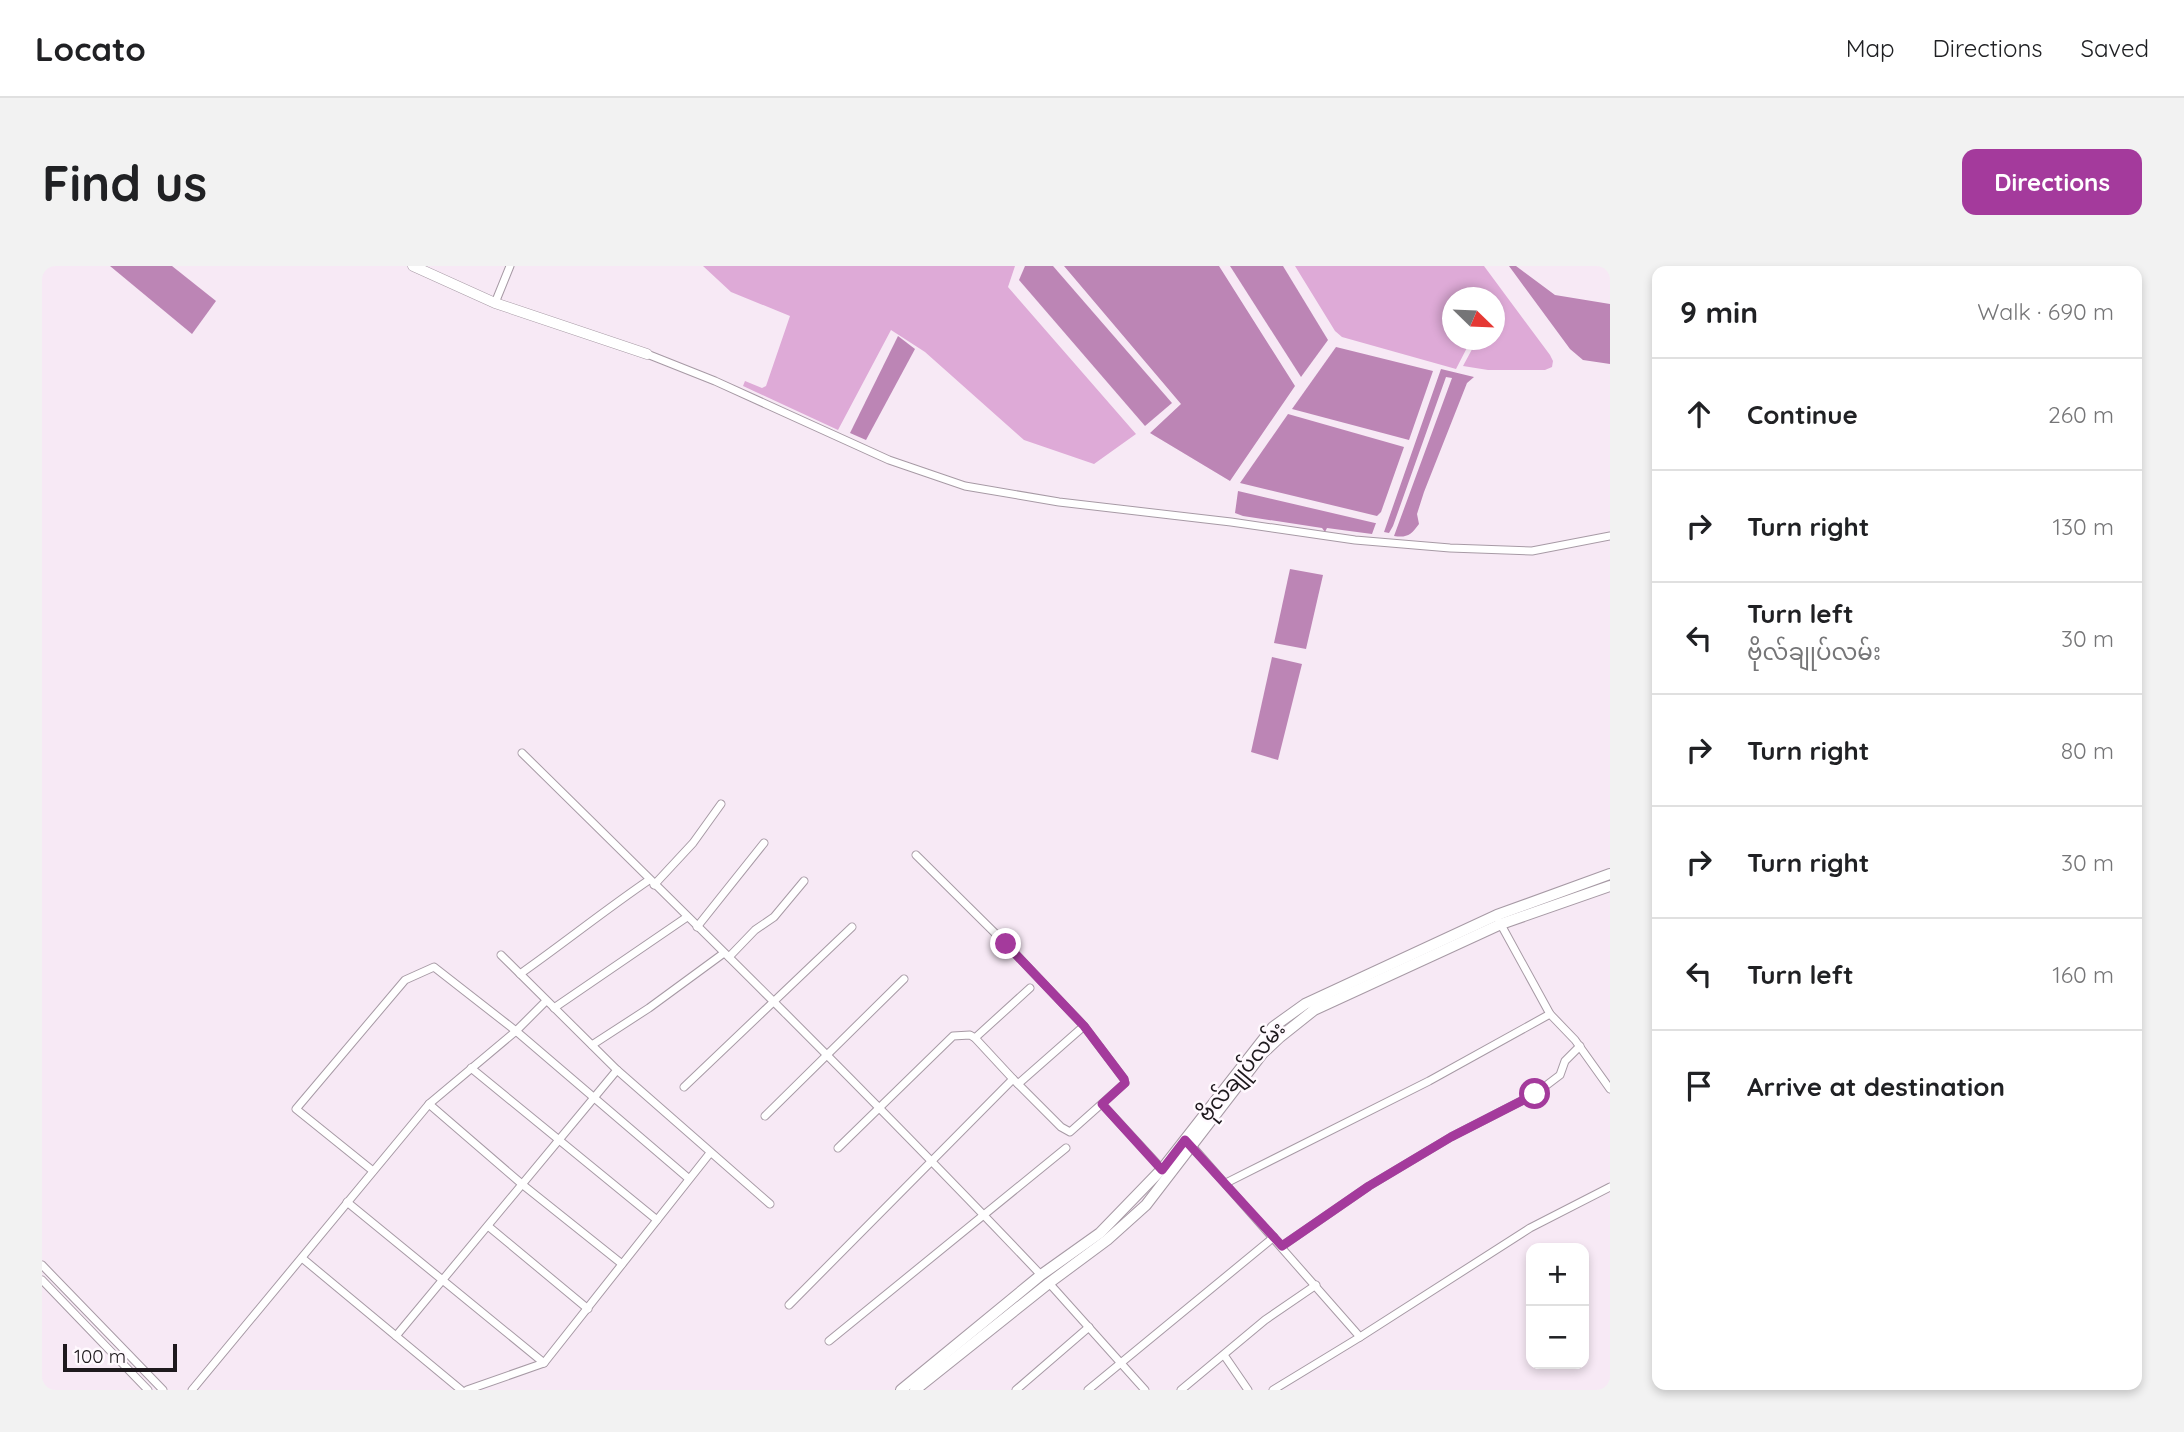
<!DOCTYPE html>
<meta charset="utf-8">
<style>
:root{--surface:#fff;--page:#f2f2f2;--text:#202124;--muted:#757577;--line:#e0e0e0;--accent:#a43a9c}
body{margin:0;font-family:Quicksand,"Noto Sans Myanmar",sans-serif;background:var(--page);color:var(--text)}
.controls{position:absolute;right:21px;bottom:21px;display:grid;overflow:hidden;border-radius:14px;box-shadow:0 4px 10px #0003}
.controls button{width:63px;height:63px;display:grid;place-items:center;padding:0;border:0;border-bottom:2px solid var(--line);background:var(--surface);color:var(--text);font:35px sans-serif}
.compass{position:absolute;left:1400px;top:21px;width:63px;height:63px;border-radius:50%;background:var(--surface);box-shadow:0 4px 10px #0003;rotate:113deg}
.scale{position:absolute;left:21px;bottom:18px;width:114px;box-sizing:border-box;padding-left:7px;border:4px solid #1e191d;border-top:0;font-size:19px;line-height:24px;white-space:nowrap;color:#1e191d;-webkit-text-stroke:5px #fff9fe;paint-order:stroke}
.stop{position:absolute;width:21px;height:21px;margin:-16px;border:5px solid #a43a9c;border-radius:50%;background:#fff}
.stop.end{background:#a43a9c;border-color:#fff;box-shadow:0 2px 7px #0008}
.list{margin:0;padding:0;list-style:none}
h2{display:flex;justify-content:space-between;align-items:center;height:91px;margin:0;padding:0 28px;font-size:30px}
h2 small{font-size:23px;font-weight:400;color:var(--muted)}
.list li{display:grid;grid-template-columns:46px 1fr auto;gap:21px;align-items:center;box-sizing:border-box;height:112px;padding:0 28px;border-top:2px solid var(--line)}
.list b{display:block;font-size:26px;white-space:nowrap}
.list p{margin:0;font-size:23px;white-space:nowrap;color:var(--muted)}
.list em{font-size:23px;font-style:normal;color:var(--muted)}
.icon{flex:none;width:38px;height:38px;fill:none;stroke:currentColor;stroke-width:2;stroke-linecap:round;stroke-linejoin:round}
.map{position:relative;flex:none;width:1568px;height:1124px;overflow:hidden;border-radius:14px}
header{display:flex;align-items:center;gap:42px;box-sizing:border-box;height:98px;padding:0 35px;background:var(--surface);border-bottom:2px solid var(--line)}
header strong{font-size:33px}
nav{display:flex;gap:38px;margin-inline-start:auto;font-size:24px}
.intro{display:flex;align-items:center;justify-content:space-between;box-sizing:border-box;height:168px;padding:0 42px}
h1{margin:0;font-size:49px}
.button{padding:18px 32px;border-radius:14px;background:var(--accent);color:#fff;font-size:24px;font-weight:700}
main{display:flex;gap:42px;padding:0 42px}
aside{flex:1;background:var(--surface);border-radius:14px;box-shadow:0 4px 10px #0003}
.map>svg:first-child{display:block}
.green{fill:#deaad7}
.water{fill:#bc85b5}
.lines{fill:none;stroke-linecap:round;stroke-linejoin:round}
.street-casing{stroke:#a79aa5;stroke-width:9}
.secondary-casing{stroke:#a79aa5;stroke-width:11}
.primary-casing{stroke:#a79aa5;stroke-width:12}
.street{stroke:#fff;stroke-width:7}
.secondary{stroke:#fff;stroke-width:10}
.primary{stroke:#fff;stroke-width:10}
.route{stroke:#a43a9c;stroke-width:9}
.labels{text-anchor:middle;dominant-baseline:central;stroke-width:5;stroke-linejoin:round;paint-order:stroke}
.street-label{font-size:21px;fill:#1e191d;stroke:#fff9fe}
</style>
<header>
<strong>Locato</strong>
<nav><a>Map</a><a>Directions</a><a>Saved</a></nav>
</header>
<div class="intro"><h1>Find us</h1><a class="button">Directions</a></div>
<main>
<div class="map">
<svg width="1568" height="1124" viewBox="0 0 1568 1124">
<rect width="100%" height="100%" fill="#f7e9f5"/>
<!-- green -->
<g class="green">
<path d="M661,0H973L966,21L1094,168L1052,198L982,174L883,86L849,64L796,164L701,120L703,115L720,122L724,120L748,50L689,26Z"/>
<path d="M1253,0H1442L1508,89L1511,95L1510,101L1503,104H1446L1421,100L1435,74H1452V32H1410V74H1429L1414,103L1300,71L1293,65Z"/>
</g>
<!-- water -->
<g class="water">
<path d="M68,0H130L174,35L150,68Z"/>
<path d="M983,0H1011L1130,137L1103,160L977,14Z"/>
<path d="M1022,0H1177L1253,120L1188,215L1108,167L1139,138Z"/>
<path d="M1188,0H1241L1286,74L1259,111Z"/>
<path d="M1467,0H1474L1513,29L1568,38V98L1541,94L1528,83Z"/>
<path d="M856,70L873,83L824,174L808,167Z"/>
<path d="M1294,81L1391,105L1367,174L1250,143Z"/>
<path d="M1399,103L1432,111L1425,117L1382,226L1375,248L1377,258C1369,269 1365,272 1352,270L1410,112L1404,111L1351,260L1347,267L1342,266Z"/>
<path d="M1246,148L1362,181L1339,246L1335,250L1198,217Z"/>
<path d="M1196,225L1333,257H1334L1330,268L1285,262L1283,266L1280,262L1201,250L1193,247Z"/>
<path d="M1248,303L1281,309L1264,383L1232,377Z"/>
<path d="M1230,391L1260,398L1236,494L1209,486Z"/>
</g>
<g class="lines">
<defs>
<g id="street">
<path d="M453,37L468,0"/>
<path d="M605,88L673,115L847,194L923,220L1017,236L1189,256L1313,274L1408,282L1490,285L1568,270"/>
<path d="M480,487C655,659 830,831 999,1009"/>
<path d="M612,619L651,577L679,538"/>
<path d="M1457,655L1508,748L1533,774L1568,823"/>
<path d="M655,661L722,577"/>
<path d="M459,689L575,804L728,938"/>
<path d="M687,691L713,664L732,651L762,615"/>
<path d="M478,708C522,677 563,644 607,614"/>
<path d="M512,742L645,651"/>
<path d="M933,772L988,722"/>
<path d="M550,779L607,742L682,687"/>
<path d="M429,802L615,954"/>
<path d="M976,818L1042,760"/>
<path d="M642,821L810,661"/>
<path d="M387,838L481,919L580,998"/>
<path d="M1060,838L1120,903"/>
<path d="M723,850L862,713"/>
<path d="M1149,879L1318,1071L1488,962L1568,921"/>
<path d="M796,882L911,770L928,769L933,772L971,813"/>
<path d="M331,905L254,843L363,714L392,701L474,765L646,912"/>
<path d="M1184,917L1387,815L1508,748"/>
<path d="M305,936L502,1097"/>
<path d="M446,960L546,1043"/>
<path d="M1240,980L1327,920L1409,871L1493,828L1518,809L1523,795L1538,780"/>
<path d="M260,992L419,1124"/>
<path d="M0,999L121,1124"/>
<path d="M0,1014L106,1124"/>
<path d="M1007,1017L1103,1124"/>
<path d="M747,1039L971,813L1019,861L1028,866L1083,817L1082,813L1042,760L964,678L874,589"/>
<path d="M354,1070L575,804"/>
<path d="M787,1075L1024,882"/>
<path d="M1182,1089L1206,1124"/>
<path d="M150,1124L387,838L474,765L504,735"/>
<path d="M425,1124L502,1097L668,887"/>
<path d="M974,1124L1047,1061"/>
<path d="M1046,1124L1232,971"/>
<path d="M1139,1124L1223,1054L1274,1019"/>
<path d="M1231,1124L1318,1071"/>
</g>
<path id="secondary" d="M371,0L453,37L605,88"/>
<g id="primary">
<path d="M859,1124L999,1009L1058,967L1120,903L1231,761L1263,738L1455,649L1568,608"/>
<path d="M873,1124L1007,1017L1065,974L1104,939L1220,788L1238,771L1272,744L1459,658L1568,620"/>
</g>
</defs>
<!-- street casing -->
<use href="#street" class="street-casing"/>
<!-- secondary casing -->
<use href="#secondary" class="secondary-casing"/>
<!-- primary casing -->
<use href="#primary" class="primary-casing"/>
<!-- street -->
<use href="#street" class="street"/>
<!-- secondary -->
<use href="#secondary" class="secondary"/>
<!-- primary -->
<use href="#primary" class="primary"/>
</g>
<g class="lines">
<!-- route -->
<path class="route" d="M964,678L1042,760L1082,813L1083,817L1060,838L1120,904L1143,874L1240,980L1327,920L1409,871L1493,828"/>
</g>
<g class="labels">
<!-- street labels -->
<g class="street-label">
<text transform="translate(1199 805) rotate(-50)">ဗိုလ်ချုပ်လမ်း</text>
</g>
</g>
</svg>
<div class="controls">
<button>+</button>
<button>−</button>
</div>
<svg class="compass" viewBox="-18 -18 36 36"><path d="M0-13l5 13h-10z" fill="#e53935"/><path d="M0 13l5-13h-10z" fill="#757577"/></svg>
<div class="scale">100 m</div>
<div class="stop" style="left:1493px;top:828px"></div>
<div class="stop end" style="left:964px;top:678px"></div>
</div>
<aside>
<h2>9 min<small>Walk · 690 m</small></h2>
<ul class="list">
<li><svg class="icon" aria-label="ahead" viewBox="0 0 24 24"><path d="M12 20V5M6 11l6-6 6 6"/></svg><div><b>Continue</b></div><em>260 m</em></li>
<li><svg class="icon" aria-label="right" viewBox="0 0 24 24"><path d="M7 20v-9h11M14 6l5 5-5 5"/></svg><div><b>Turn right</b></div><em>130 m</em></li>
<li><svg class="icon" aria-label="left" viewBox="0 0 24 24"><path d="M17 20v-9H6M10 6l-5 5 5 5"/></svg><div><b>Turn left</b><p>ဗိုလ်ချုပ်လမ်း</p></div><em>30 m</em></li>
<li><svg class="icon" aria-label="right" viewBox="0 0 24 24"><path d="M7 20v-9h11M14 6l5 5-5 5"/></svg><div><b>Turn right</b></div><em>80 m</em></li>
<li><svg class="icon" aria-label="right" viewBox="0 0 24 24"><path d="M7 20v-9h11M14 6l5 5-5 5"/></svg><div><b>Turn right</b></div><em>30 m</em></li>
<li><svg class="icon" aria-label="left" viewBox="0 0 24 24"><path d="M17 20v-9H6M10 6l-5 5 5 5"/></svg><div><b>Turn left</b></div><em>160 m</em></li>
<li><svg class="icon" aria-label="arrive" viewBox="0 0 24 24"><path d="M6 21V4h12l-3 4 3 4H6"/></svg><div><b>Arrive at destination</b></div></li>
</ul>
</aside>
</main>
